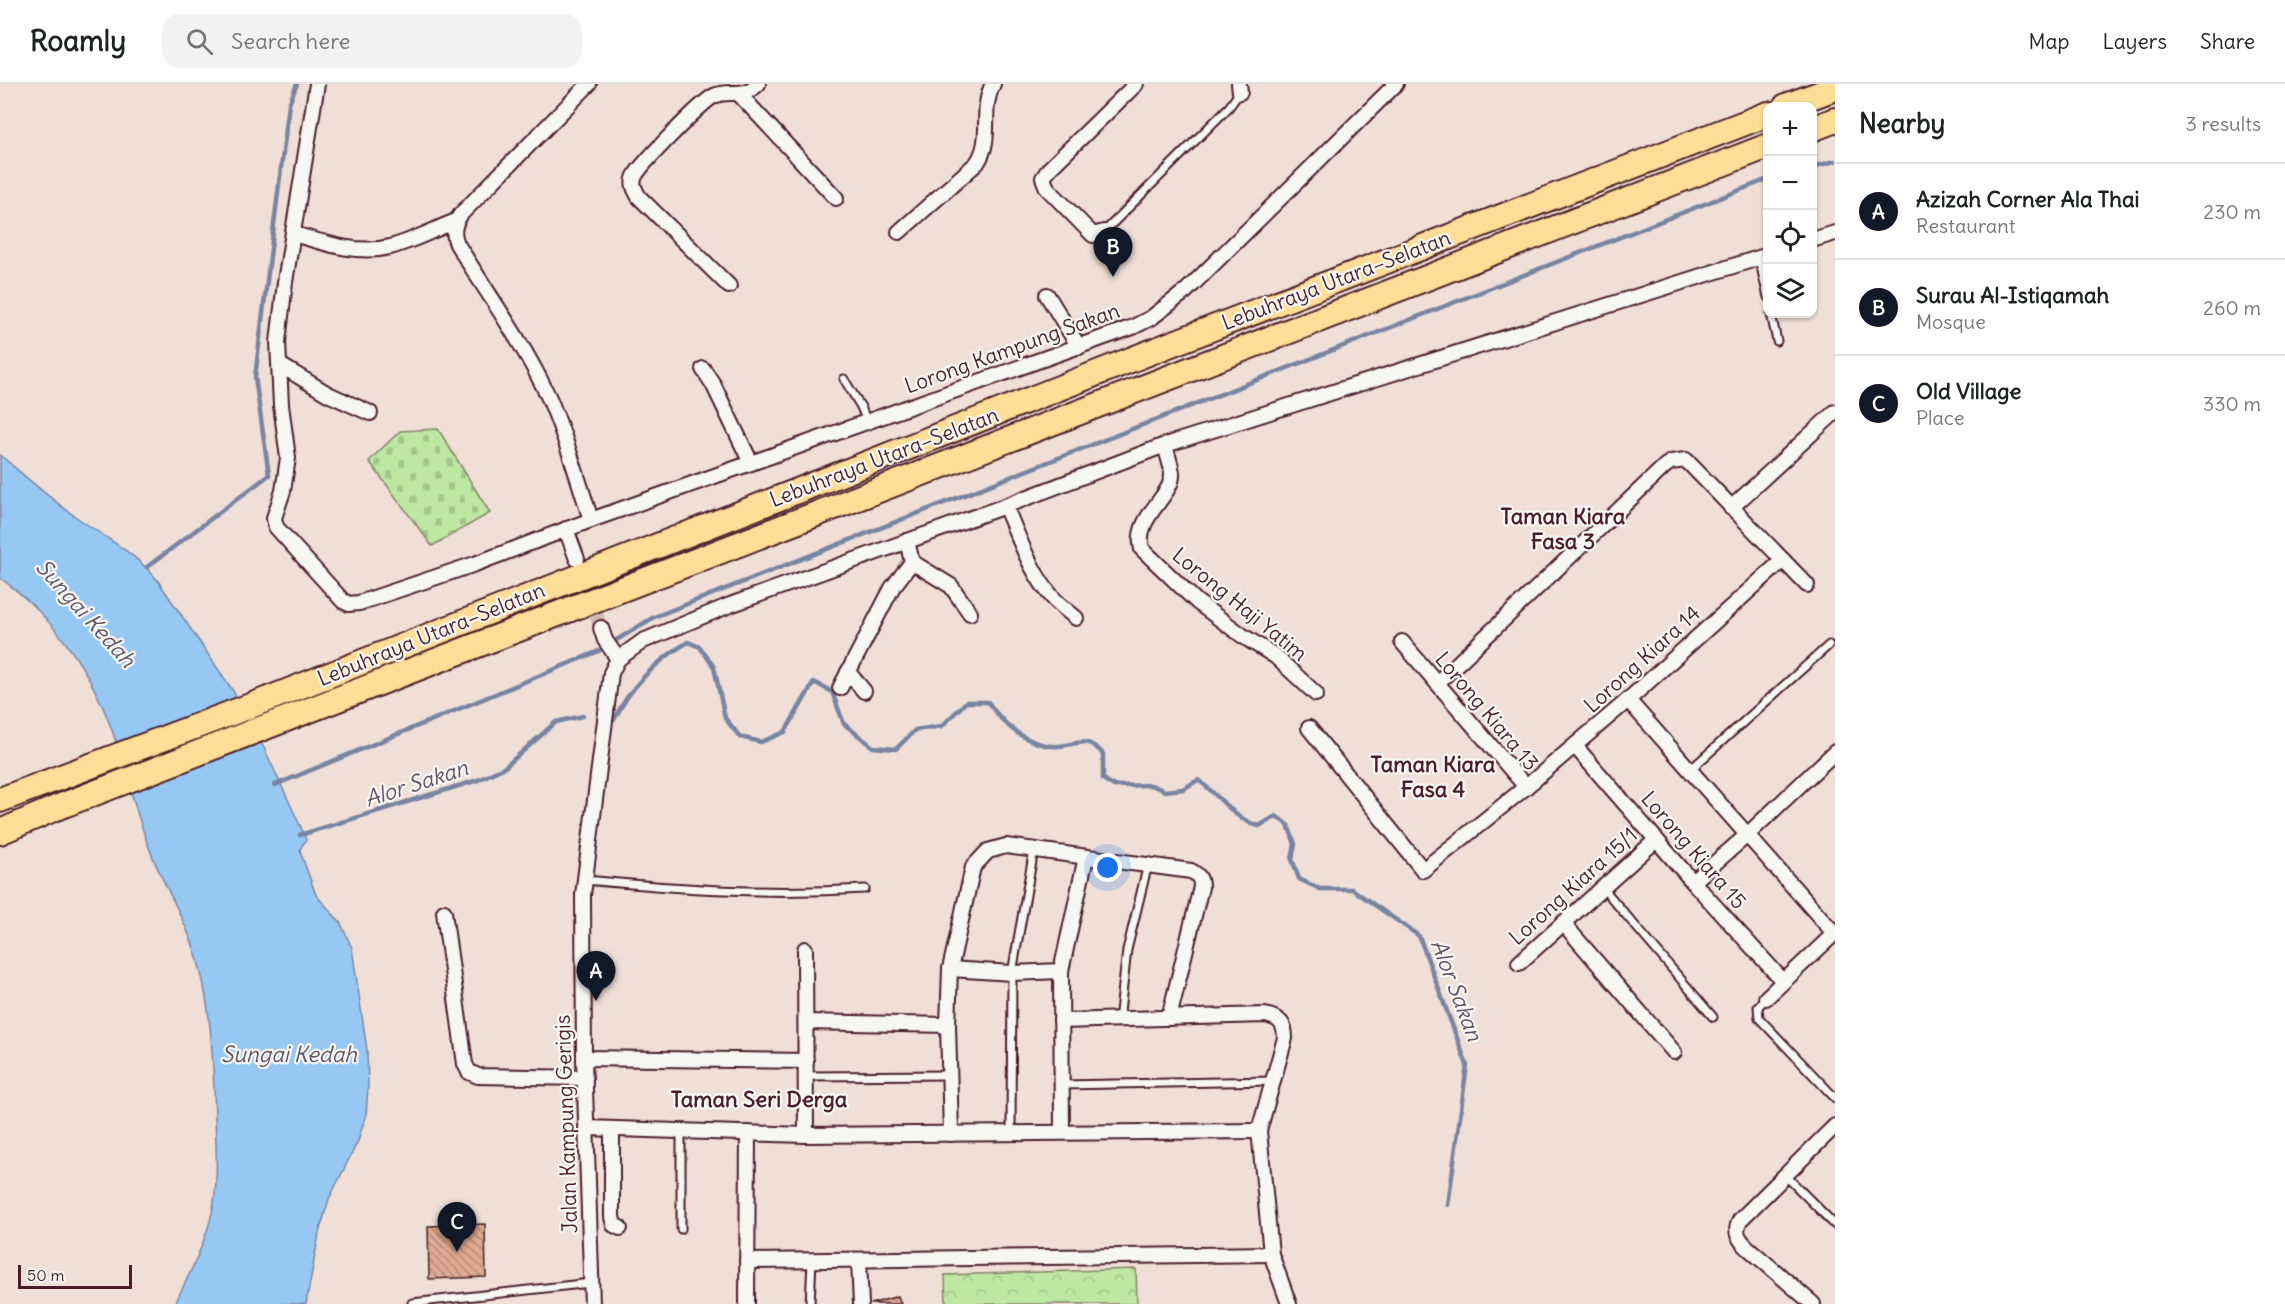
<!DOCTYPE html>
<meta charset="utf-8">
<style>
:root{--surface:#fff;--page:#f2f2f2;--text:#202124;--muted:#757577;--line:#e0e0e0;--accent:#111827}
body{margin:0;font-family:Delius,sans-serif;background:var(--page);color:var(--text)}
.controls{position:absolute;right:18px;top:18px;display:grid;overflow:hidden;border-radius:12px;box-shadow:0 2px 4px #0004}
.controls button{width:54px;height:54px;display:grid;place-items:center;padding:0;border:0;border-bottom:2px solid var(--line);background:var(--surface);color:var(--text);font:30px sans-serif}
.scale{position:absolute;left:18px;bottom:15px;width:114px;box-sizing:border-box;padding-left:6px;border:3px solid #4a1f2b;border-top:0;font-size:16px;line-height:21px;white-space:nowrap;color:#4a1f2b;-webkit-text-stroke:4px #f6f6f2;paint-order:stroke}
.you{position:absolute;left:1108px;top:784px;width:21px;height:21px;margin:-15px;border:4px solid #fff;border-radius:50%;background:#1a73e8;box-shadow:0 0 0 9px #1a73e833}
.badge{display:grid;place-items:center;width:39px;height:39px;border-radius:50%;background:var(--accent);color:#fff;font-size:20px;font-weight:700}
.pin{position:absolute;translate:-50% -50px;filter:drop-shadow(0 2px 3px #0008)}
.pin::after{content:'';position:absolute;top:32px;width:21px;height:18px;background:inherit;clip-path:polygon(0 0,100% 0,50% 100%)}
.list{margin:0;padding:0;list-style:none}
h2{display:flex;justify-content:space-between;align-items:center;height:78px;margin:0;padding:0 24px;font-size:26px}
h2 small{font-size:20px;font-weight:400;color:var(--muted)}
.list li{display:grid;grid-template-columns:39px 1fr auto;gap:18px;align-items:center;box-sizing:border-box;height:96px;padding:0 24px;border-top:2px solid var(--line)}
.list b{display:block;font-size:22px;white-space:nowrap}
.list p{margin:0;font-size:20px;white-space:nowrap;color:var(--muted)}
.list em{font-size:20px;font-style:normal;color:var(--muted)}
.icon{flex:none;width:33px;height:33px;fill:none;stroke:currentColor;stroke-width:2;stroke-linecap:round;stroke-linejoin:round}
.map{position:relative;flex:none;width:1835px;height:1220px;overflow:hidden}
header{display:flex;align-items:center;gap:36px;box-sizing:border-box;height:84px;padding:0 30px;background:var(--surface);border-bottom:2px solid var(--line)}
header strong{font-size:28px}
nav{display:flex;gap:33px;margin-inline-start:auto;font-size:21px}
.search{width:420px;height:54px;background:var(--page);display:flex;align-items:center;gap:15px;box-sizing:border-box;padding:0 21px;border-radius:18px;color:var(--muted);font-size:22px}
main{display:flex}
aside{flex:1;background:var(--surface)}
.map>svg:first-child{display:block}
.cemetery{fill:url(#cemetery-stones);stroke:#848367;stroke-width:1.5}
.park{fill:url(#park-crowns);stroke:#848367;stroke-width:1.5}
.water{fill:#97c8f3;stroke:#7884a3;stroke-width:1.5}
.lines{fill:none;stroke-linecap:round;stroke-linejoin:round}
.stream{stroke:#7884a3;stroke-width:4.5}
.building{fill:url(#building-back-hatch);stroke:#4a1f2b;stroke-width:1.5}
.street-tunnel{stroke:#ceb9b4;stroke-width:14;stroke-dasharray:14 7;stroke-linecap:butt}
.lane-casing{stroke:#4a1f2b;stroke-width:11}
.street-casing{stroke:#4a1f2b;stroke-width:18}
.highway-casing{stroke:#4a1f2b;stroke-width:28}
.lane{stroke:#f6f6f2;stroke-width:7}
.street{stroke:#f6f6f2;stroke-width:14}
.highway{stroke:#fedd96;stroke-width:24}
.labels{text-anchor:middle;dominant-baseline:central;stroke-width:4.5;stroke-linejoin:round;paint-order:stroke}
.street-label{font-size:21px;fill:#4a1f2b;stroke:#f6f6f2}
.neighbourhood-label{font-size:22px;font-weight:bold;fill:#4a1f2b;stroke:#f6f6f2}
.water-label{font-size:22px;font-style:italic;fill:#615267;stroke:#f6f6f2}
</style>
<header>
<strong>Roamly</strong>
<div class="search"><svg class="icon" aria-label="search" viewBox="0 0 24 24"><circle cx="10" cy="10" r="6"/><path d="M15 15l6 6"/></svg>Search here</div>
<nav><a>Map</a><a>Layers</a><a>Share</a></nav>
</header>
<main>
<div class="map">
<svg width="1835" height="1220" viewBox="0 0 1835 1220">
<defs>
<pattern id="cemetery-stones" width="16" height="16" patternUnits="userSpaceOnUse" patternTransform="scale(1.5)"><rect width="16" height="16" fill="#bde7a3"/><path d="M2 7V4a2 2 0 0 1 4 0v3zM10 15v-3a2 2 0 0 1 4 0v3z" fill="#a4c68c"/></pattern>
<pattern id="park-crowns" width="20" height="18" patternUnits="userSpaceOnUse" patternTransform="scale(1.5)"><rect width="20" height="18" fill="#bde7a3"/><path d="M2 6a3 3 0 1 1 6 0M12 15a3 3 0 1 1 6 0" fill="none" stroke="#a4c68c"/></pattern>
<pattern id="building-back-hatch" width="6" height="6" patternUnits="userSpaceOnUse" patternTransform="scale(1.5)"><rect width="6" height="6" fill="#deaa93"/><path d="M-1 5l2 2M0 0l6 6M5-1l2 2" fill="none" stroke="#b68a78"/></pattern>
</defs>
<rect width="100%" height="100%" fill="#efdfd6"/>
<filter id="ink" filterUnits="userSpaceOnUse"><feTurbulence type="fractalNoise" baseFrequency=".0167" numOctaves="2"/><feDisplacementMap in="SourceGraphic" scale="12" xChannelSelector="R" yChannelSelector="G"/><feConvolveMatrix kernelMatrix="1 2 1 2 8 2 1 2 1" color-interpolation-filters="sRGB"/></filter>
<g filter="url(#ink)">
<!-- cemetery -->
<path class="cemetery" d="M438,345L490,429L432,462L369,377L400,347Z"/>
<!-- park -->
<path class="park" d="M1136,1185L1137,1220H946L945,1191Z"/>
<!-- water -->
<path class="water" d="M0,371C25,392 51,416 79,435C107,455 137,470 158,497L233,607L264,664L304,750L306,756L300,765L301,770L316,811L340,838L352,864L367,966L368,1003L366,1031L358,1057L329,1115L319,1149L306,1220H175C190,1188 209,1153 214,1118C218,1090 216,1061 215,1032C213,979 212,922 196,870C185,834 163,801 150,766C135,728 127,688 113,649C92,588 53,532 0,494Z"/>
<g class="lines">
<!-- stream -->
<g class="stream">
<path d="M1812,83L1835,77"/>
<path d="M147,483L269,391L255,293L289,20L297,0"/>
<path d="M615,557L654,533L1768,95"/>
<path d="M614,636C630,603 656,577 688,558L700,563L714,583L725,634L740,653L761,658L785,648L814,598L832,608L844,640L873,663L896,665L915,646L942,642L966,618H988C1003,640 1023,659 1052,662C1074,664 1084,648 1103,670V695L1114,702L1151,701L1165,707L1183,705L1198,696C1218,710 1235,736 1259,742L1276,732L1288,741L1295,760L1292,775L1299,795L1320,805H1352L1419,852L1467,981L1448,1121"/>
<path d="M275,701L599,567"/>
<path d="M300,751L478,696L505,683L556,638L583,632"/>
</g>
</g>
<!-- building -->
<g class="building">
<path d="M485,1140L486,1193L429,1195L428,1142Z"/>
<path d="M898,1212L901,1220H871Z"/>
</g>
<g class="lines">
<!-- street-tunnel -->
<path class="street-tunnel" d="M580,486L601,544"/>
<defs>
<g id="lane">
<path d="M1104,148L1229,23L1240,8"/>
<path d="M1759,174L1768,213"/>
<path d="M1771,230L1777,257"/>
<path d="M844,295L861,323L867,338"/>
<path d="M1690,686L1829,561"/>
<path d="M585,796C681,805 768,811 865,805"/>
<path d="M1603,804L1713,933"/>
<path d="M1766,914L1758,923L1759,934L1835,1014"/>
<path d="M1119,937L1127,866L1148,780"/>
<path d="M806,992L950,991"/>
<path d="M1062,1001L1274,997"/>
<path d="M681,1046V1145"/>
<path d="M1011,1048L1012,889L1034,766"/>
<path d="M1785,1091L1835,1141"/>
<path d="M412,1219L591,1199"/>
<path d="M810,1220L812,1176"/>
</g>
<g id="street">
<path d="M317,0L285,198L278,258L281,321L288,374L283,407L274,434L276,443L343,517L349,520L359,519L475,480L591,436L1133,243L1151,234L1186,207L1396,0"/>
<path d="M589,0L461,130C454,140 452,148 457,160C488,210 524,260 549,314C566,353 578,395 591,436"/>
<path d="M1239,0L1240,8"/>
<path d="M739,10L836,114"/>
<path d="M899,148L977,79C994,54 979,27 993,0"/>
<path d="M1104,148L1093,151L1047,104L1043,94L1049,85L1136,0"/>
<path d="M294,150C324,159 358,171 390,163C413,157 435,145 456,137"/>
<path d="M1812,156L1835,149"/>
<path d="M729,202L639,113C635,106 631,100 635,92C641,80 703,17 714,12C731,4 741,16 758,0"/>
<path d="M1047,211L1079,263"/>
<path d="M280,281L328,310L370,329"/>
<path d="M703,285L713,300L751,379"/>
<path d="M1165,361C1167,370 1171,380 1172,389C1174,412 1133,433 1142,465L1197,518L1243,552L1275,572L1316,610"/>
<path d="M1005,422C1019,453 1031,490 1054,515C1061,522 1069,528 1076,534"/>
<path d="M1731,424L1835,328"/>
<path d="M566,445L577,475"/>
<path d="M912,478L951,502L970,529"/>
<path d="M601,544L605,556L618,575"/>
<path d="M848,588L864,607"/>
<path d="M1437,599L1665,382L1671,378L1686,376L1807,501"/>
<path d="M840,604L892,504L912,478L907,457"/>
<path d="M1628,616L1834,849"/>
<path d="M1309,644L1423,786L1526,703L1402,558"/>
<path d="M1575,662L1693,798L1783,897"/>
<path d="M1526,703L1628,616L1783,476"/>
<path d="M1693,798L1746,752L1835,668"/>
<path d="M444,828L465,980L469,988L478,992L585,994"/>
<path d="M1563,839L1674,968"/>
<path d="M805,865L806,1051"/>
<path d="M1519,879L1656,756"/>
<path d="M950,885L1012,889L1061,887"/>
<path d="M1766,914L1835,849"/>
<path d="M1061,937L1265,931C1280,934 1285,940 1285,954L1259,1047L1271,1170L1289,1220"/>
<path d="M806,938L948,941"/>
<path d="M584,974L806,977"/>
<path d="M586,1044L806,1051L1259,1047"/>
<path d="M612,1045V1133L614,1141L620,1144"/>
<path d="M1062,1048L1061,887L1086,773"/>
<path d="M951,1050L948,941L950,885L973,783L988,767L1006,762L1191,787C1199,791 1201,795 1201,803L1169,934"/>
<path d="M747,1177L1271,1170"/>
<path d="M859,1177L861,1220"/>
<path d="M592,1220L584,974L583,811L611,589L618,575L643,557L730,521L1005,422L1165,361L1768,171"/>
<path d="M747,1220L748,1049"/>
<path d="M1813,1220L1747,1163C1738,1154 1734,1148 1740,1136L1835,1042"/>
</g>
<g id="highway">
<path d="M1786,22L1835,4"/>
<path d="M1812,45L1835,36"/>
<path d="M0,716L258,619L1166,262L1768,30"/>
<path d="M0,748L56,724L1768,62"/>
</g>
</defs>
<!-- lane casing -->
<use href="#lane" class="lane-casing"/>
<!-- street casing -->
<use href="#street" class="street-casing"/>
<!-- highway casing -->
<use href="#highway" class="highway-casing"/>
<!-- lane -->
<use href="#lane" class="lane"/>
<!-- street -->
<use href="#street" class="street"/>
<!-- highway -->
<use href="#highway" class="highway"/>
</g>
</g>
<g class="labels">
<!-- street labels -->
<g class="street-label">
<text transform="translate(1336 196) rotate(-21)">Lebuhraya Utara–Selatan</text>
<text transform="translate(1012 264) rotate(-20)">Lorong Kampung Sakan</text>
<text transform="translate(884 373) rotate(-21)">Lebuhraya Utara–Selatan</text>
<text transform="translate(1240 520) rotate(39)">Lorong Haji Yatim</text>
<text transform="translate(431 550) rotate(-22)">Lebuhraya Utara–Selatan</text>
<text transform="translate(1642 575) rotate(-42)">Lorong Kiara 14</text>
<text transform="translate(1487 627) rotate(50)">Lorong Kiara 13</text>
<text transform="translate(1694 766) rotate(49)">Lorong Kiara 15</text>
<text transform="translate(1573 802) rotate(-42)">Lorong Kiara 15/1</text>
<text transform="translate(566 1040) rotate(-92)">Jalan Kampung Gerigis</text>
</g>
<!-- neighbourhood labels -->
<g class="neighbourhood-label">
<text x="1563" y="432">Taman Kiara<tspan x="1563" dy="25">Fasa 3</tspan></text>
<text x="1433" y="680">Taman Kiara<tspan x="1433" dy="25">Fasa 4</tspan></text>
<text x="759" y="1015">Taman Seri Derga</text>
</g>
<!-- water labels -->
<g class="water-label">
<text transform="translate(86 529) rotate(48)">Sungai Kedah</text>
<text transform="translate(416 699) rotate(-18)">Alor Sakan</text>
<text transform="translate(1457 906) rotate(69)">Alor Sakan</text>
<text x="289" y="970">Sungai Kedah</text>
</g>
</g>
</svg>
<div class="controls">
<button>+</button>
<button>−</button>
<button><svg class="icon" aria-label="locate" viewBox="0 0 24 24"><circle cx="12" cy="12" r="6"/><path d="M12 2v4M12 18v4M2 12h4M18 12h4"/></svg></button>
<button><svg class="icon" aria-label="layers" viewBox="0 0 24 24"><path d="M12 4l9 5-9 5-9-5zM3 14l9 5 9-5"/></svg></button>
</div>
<div class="scale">50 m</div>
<div class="you"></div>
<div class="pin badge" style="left:596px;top:917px">A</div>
<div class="pin badge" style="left:1113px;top:193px">B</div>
<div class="pin badge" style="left:457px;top:1168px">C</div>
</div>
<aside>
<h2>Nearby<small>3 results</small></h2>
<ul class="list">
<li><span class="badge">A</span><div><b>Azizah Corner Ala Thai</b><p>Restaurant</p></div><em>230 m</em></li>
<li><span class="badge">B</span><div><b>Surau Al-Istiqamah</b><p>Mosque</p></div><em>260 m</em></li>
<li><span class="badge">C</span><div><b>Old Village</b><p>Place</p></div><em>330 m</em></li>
</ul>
</aside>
</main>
